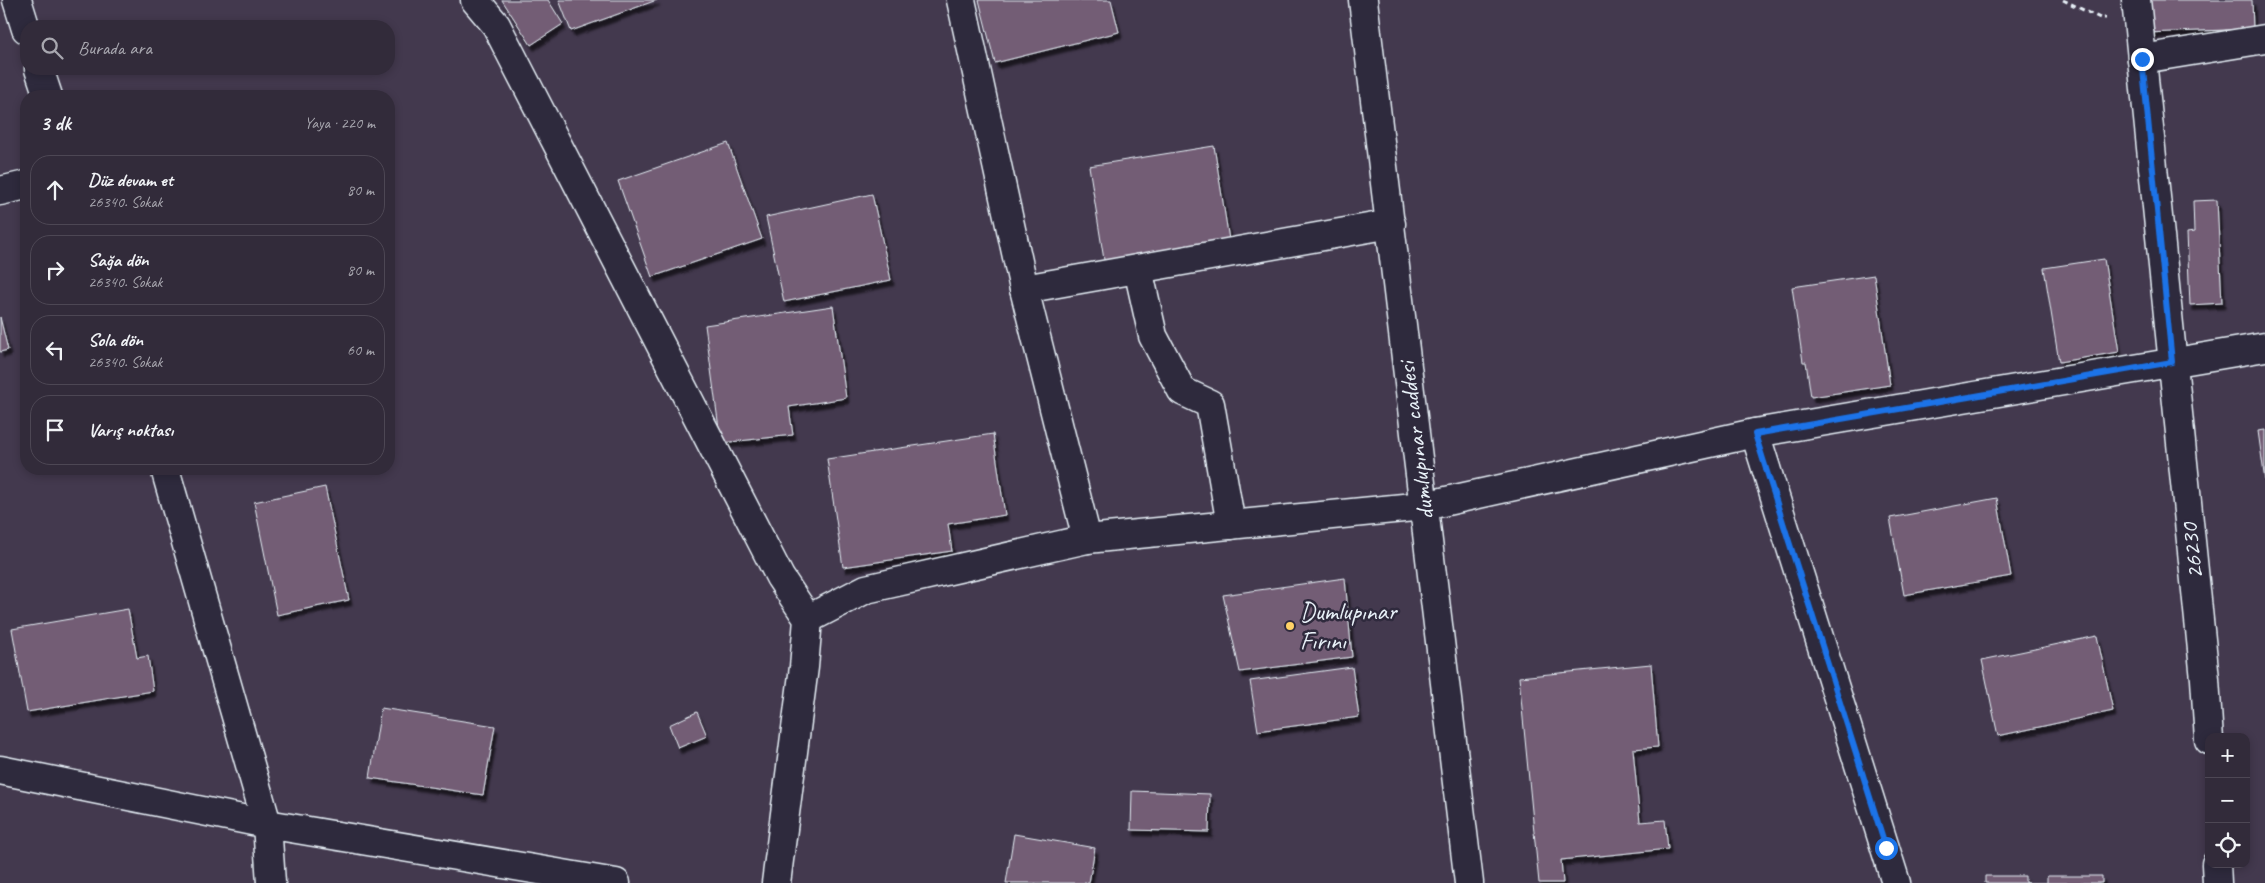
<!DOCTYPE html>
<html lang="tr">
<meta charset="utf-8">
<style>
:root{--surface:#322b3a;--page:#3d3745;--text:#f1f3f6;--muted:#a8a7af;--line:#4d4754}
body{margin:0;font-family:Caveat,sans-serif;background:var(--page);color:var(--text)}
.controls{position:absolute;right:15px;bottom:15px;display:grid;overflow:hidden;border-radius:10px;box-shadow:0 2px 8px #0003}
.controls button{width:45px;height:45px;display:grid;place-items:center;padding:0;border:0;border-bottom:1px solid var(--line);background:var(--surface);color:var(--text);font:25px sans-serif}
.stop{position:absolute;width:15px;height:15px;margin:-11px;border:4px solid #1a73e8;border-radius:50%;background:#fff}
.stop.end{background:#1a73e8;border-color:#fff;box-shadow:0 1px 5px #0008}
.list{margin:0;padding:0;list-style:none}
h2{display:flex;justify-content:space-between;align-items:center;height:65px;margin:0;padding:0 20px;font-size:21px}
h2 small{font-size:16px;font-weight:400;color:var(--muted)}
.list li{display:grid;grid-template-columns:32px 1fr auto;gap:15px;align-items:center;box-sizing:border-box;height:70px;margin:0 10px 10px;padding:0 10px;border:1px solid var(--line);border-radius:20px}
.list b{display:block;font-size:19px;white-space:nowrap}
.list p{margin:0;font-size:16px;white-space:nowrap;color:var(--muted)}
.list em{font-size:16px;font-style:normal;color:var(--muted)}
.icon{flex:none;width:28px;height:28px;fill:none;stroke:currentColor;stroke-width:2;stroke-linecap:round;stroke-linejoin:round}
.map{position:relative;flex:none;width:2265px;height:883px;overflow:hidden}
.search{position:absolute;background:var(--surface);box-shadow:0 2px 8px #0003;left:20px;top:20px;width:375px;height:55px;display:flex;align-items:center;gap:12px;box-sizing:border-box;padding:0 18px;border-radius:20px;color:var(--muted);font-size:19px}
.panel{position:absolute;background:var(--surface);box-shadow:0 2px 8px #0003;left:20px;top:90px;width:375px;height:385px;border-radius:20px}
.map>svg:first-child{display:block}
.building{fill:#735d74;stroke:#e8f1f8;filter:url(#shadow)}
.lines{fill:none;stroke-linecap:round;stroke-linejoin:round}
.street-casing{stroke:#e8f1f8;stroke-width:31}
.path{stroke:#e8f1f8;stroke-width:3;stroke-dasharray:5 4;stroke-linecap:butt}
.street{stroke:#2f2a3d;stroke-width:28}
.route{stroke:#1a73e8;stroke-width:6}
.poi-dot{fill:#ffd166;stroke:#2f2a3d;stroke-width:2}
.labels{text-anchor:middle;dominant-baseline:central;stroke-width:5;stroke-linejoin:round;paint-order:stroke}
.street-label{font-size:25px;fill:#e8f1f8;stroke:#2f2a3d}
.poi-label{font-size:25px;fill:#e8f1f8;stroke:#2f2a3d;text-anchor:start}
</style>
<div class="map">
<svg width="2265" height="883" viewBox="0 0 2265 883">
<defs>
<filter id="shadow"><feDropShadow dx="3" dy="5.5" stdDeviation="1" flood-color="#0009"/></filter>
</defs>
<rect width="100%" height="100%" fill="#43394e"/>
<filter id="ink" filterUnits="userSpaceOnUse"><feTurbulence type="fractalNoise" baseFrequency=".02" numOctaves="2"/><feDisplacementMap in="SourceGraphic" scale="10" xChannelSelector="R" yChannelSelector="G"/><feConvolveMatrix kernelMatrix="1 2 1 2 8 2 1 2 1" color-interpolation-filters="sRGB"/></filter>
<g filter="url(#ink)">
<!-- building -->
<g class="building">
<path d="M502,0H548L563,24L531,45Z"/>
<path d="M559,0H657L571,31Z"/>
<path d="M979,0H1111L1119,32L995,63Z"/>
<path d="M2144,0H2252L2253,29L2145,33Z"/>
<path d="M728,143L762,239L652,277L618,181Z"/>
<path d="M1214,146L1230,246L1105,266L1089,166Z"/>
<path d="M872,194L891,280L784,302L766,217Z"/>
<path d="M2217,200L2222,303L2190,305L2187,233L2194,232L2193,201Z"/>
<path d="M2104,259L2119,352L2059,362L2044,268Z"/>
<path d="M1874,275L1890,385L1811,397L1806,362H1803L1792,287Z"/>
<path d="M833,306L846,398L789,407L793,435L721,443L705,325Z"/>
<path d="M0,317L8,350L0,352Z"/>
<path d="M2265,430V481L2258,431Z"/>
<path d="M993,434L1005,515L948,524L952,551L843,567L827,459Z"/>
<path d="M325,487L349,600L277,615L254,502Z"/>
<path d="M1997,498L2011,576L1904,595L1890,518Z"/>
<path d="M1345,578L1352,657L1240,672L1223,595Z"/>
<path d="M128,609L137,658L148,656L153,691L27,712L12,629Z"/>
<path d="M2097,636L2113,711L1998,736L1982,660Z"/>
<path d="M1651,664L1658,747L1633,749L1640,822L1665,820L1668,849L1561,860L1563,883H1539L1519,677Z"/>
<path d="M1352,667L1359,717L1258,731L1250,681Z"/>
<path d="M381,708L495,726L483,795L370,778Z"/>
<path d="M697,712L707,736L678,748L669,725Z"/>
<path d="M1132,791L1210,794L1209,832L1131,830Z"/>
<path d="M1014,834L1095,848L1089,883H1006Z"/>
<path d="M1985,876H2025V883H2047V876H2102V883H1985Z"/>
</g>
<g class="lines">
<defs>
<g id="street">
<path d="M17,0L26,29"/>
<path d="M475,0L496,25L780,577L808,619L804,667L776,883"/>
<path d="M961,0L1024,289L1087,539"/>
<path d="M1363,0L1469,883"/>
<path d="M2136,0L2205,679L2209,740"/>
<path d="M2142,59L2265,39"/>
<path d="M39,69L48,96"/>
<path d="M0,191L26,185"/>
<path d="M1138,269L1153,336L1182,391L1210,404L1231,525"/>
<path d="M1024,289L1391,224"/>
<path d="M165,469L267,824L271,883"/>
<path d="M808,619L866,589L1087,539L1424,506L1755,433"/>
<path d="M0,770L267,824L616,883"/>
<path d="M2216,864L2217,883"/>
<path d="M1896,883L1755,433L2265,347"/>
</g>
</defs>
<!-- street casing -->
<use href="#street" class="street-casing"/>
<!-- path -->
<path class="path" d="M2063,0L2100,18H2106"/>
<!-- street -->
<use href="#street" class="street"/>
</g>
</g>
<g class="lines" filter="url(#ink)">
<!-- route -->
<path class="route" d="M1886,848L1755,434L2172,362L2142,59"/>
</g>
<!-- markers -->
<circle class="poi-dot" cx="1290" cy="626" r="5"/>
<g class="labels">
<!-- street labels -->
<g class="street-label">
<text transform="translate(1416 441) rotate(-97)">dumlupınar caddesi</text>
<text transform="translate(2192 551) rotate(-96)">26230</text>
</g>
<!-- poi labels -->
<g class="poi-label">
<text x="1300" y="612">Dumlupınar<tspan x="1300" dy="29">Fırını</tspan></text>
</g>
</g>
</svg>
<div class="controls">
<button>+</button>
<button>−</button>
<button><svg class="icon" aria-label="locate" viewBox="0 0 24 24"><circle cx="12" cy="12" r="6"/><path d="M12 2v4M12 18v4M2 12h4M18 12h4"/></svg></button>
</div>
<div class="stop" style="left:1886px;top:848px"></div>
<div class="stop end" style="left:2142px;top:59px"></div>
<div class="search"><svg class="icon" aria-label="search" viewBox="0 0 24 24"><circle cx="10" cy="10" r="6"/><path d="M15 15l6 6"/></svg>Burada ara</div>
<section class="panel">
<h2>3 dk<small>Yaya · 220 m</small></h2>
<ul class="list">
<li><svg class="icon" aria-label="ahead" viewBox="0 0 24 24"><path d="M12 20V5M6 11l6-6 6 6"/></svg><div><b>Düz devam et</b><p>26340. Sokak</p></div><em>80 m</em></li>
<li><svg class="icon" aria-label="right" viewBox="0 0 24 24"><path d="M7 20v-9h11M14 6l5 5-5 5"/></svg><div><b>Sağa dön</b><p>26340. Sokak</p></div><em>80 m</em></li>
<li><svg class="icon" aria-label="left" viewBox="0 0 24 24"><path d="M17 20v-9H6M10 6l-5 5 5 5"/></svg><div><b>Sola dön</b><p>26340. Sokak</p></div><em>60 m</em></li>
<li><svg class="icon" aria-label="arrive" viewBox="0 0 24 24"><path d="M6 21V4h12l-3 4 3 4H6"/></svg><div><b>Varış noktası</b></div></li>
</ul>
</section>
</div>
